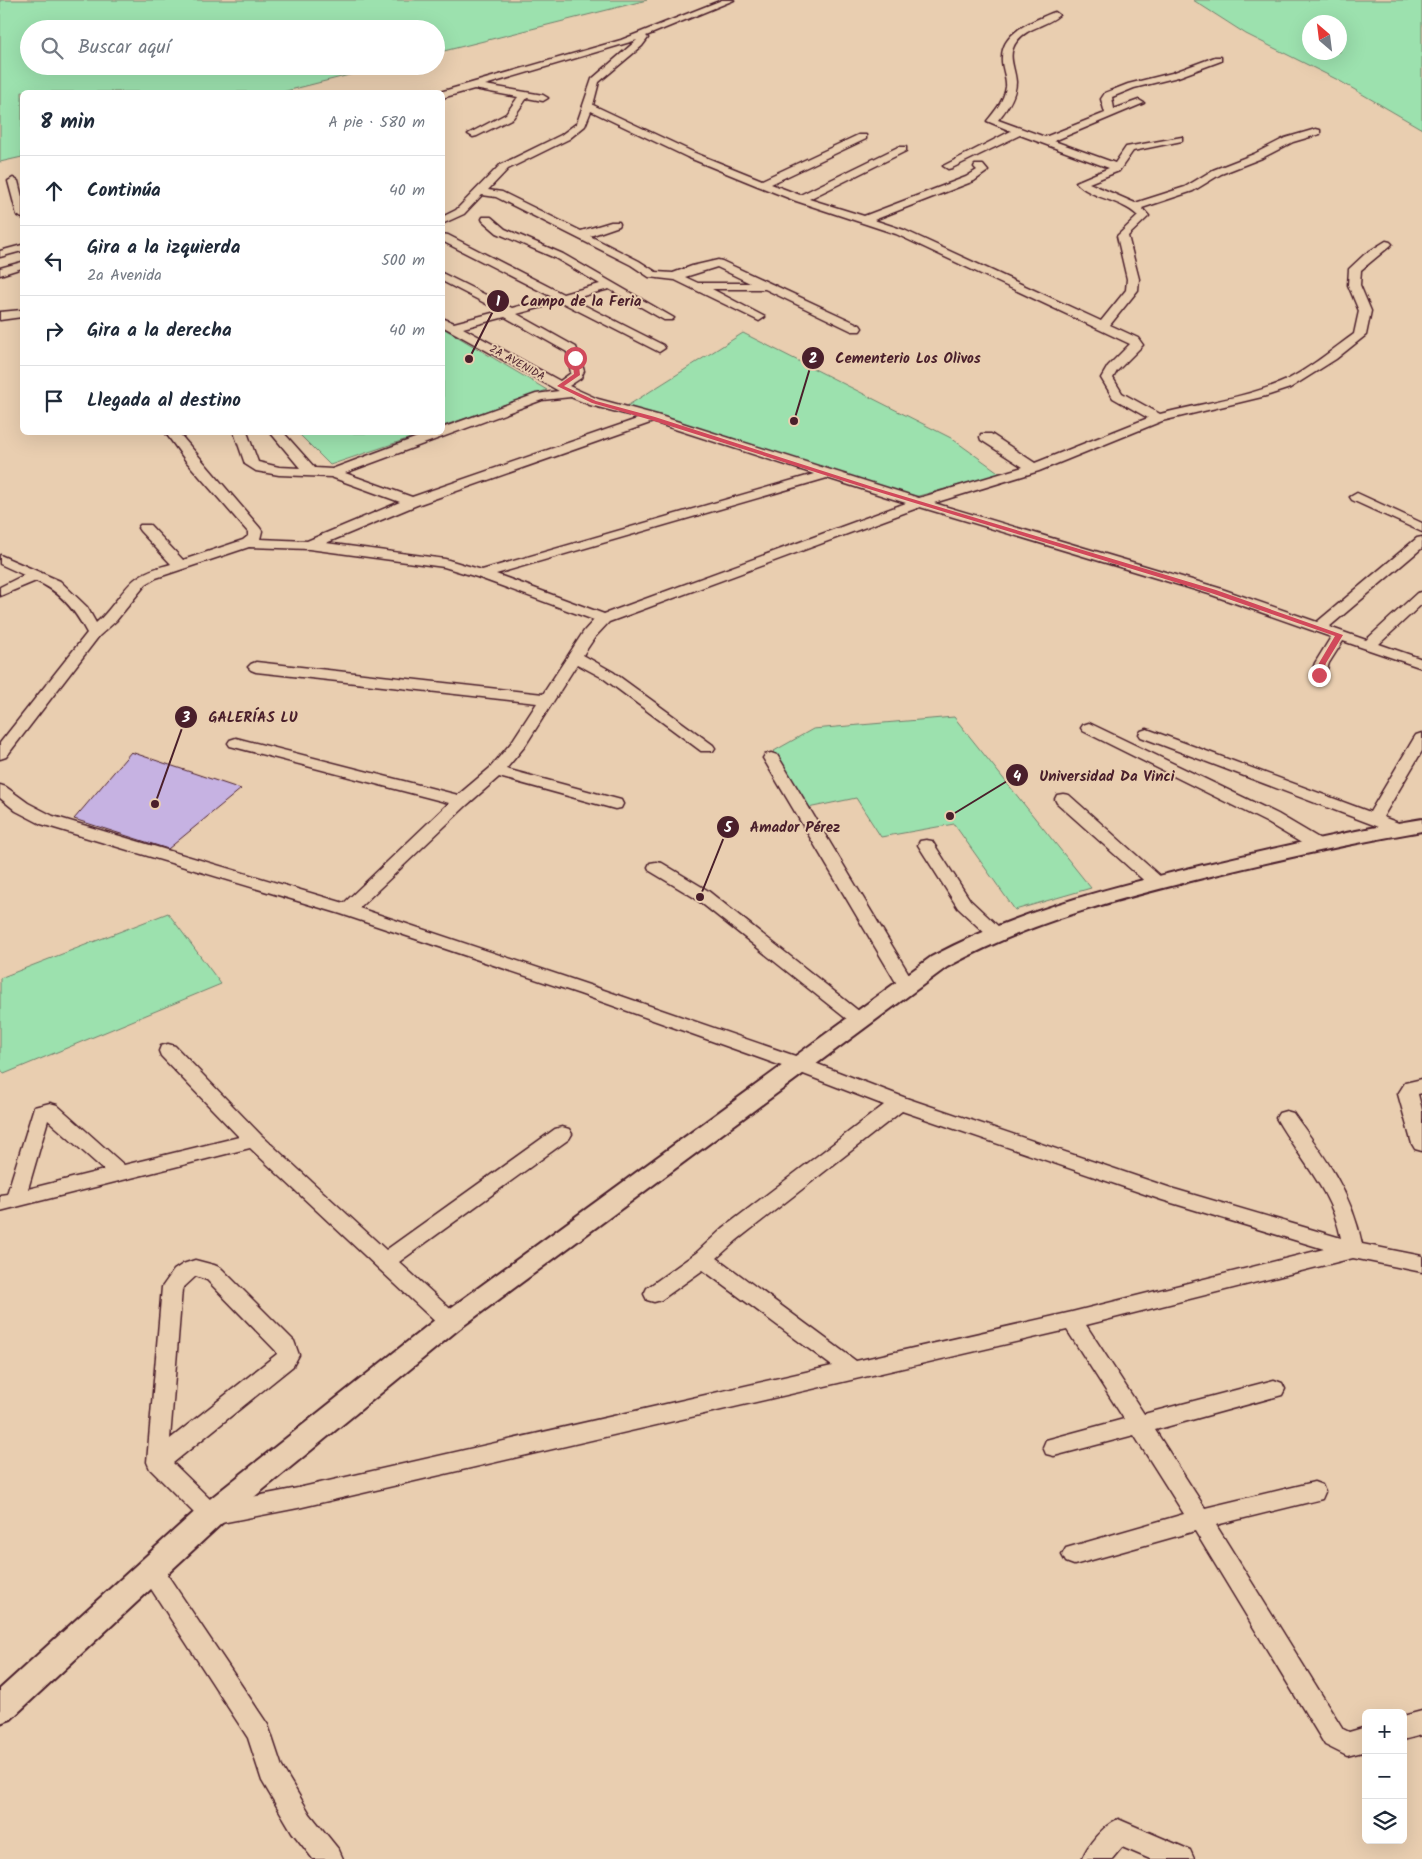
<!DOCTYPE html>
<html lang="es">
<meta charset="utf-8">
<style>
:root{--surface:#fff;--page:#f6f6f7;--text:#1f2937;--muted:#747a83;--line:#e0e1e3}
body{margin:0;font-family:Kalam,sans-serif;background:var(--page);color:var(--text)}
.controls{position:absolute;right:15px;bottom:15px;display:grid;overflow:hidden;border-radius:8px;box-shadow:0 5px 20px #0002}
.controls button{width:45px;height:45px;display:grid;place-items:center;padding:0;border:0;border-bottom:1px solid var(--line);background:var(--surface);color:var(--text);font:25px sans-serif}
.compass{position:absolute;left:1302px;top:15px;width:45px;height:45px;border-radius:50%;background:var(--surface);box-shadow:0 5px 20px #0002;rotate:332deg}
.stop{position:absolute;width:15px;height:15px;margin:-11px;border:4px solid #d1495b;border-radius:50%;background:#fff}
.stop.end{background:#d1495b;border-color:#fff;box-shadow:0 1px 5px #0008}
.list{margin:0;padding:0;list-style:none}
h2{display:flex;justify-content:space-between;align-items:center;height:65px;margin:0;padding:0 20px;font-size:21px}
h2 small{font-size:16px;font-weight:400;color:var(--muted)}
.list li{display:grid;grid-template-columns:32px 1fr auto;gap:15px;align-items:center;box-sizing:border-box;height:70px;padding:0 20px;border-top:1px solid var(--line)}
.list b{display:block;font-size:19px;white-space:nowrap}
.list p{margin:0;font-size:16px;white-space:nowrap;color:var(--muted)}
.list em{font-size:16px;font-style:normal;color:var(--muted)}
.icon{flex:none;width:28px;height:28px;fill:none;stroke:currentColor;stroke-width:2;stroke-linecap:round;stroke-linejoin:round}
.map{position:relative;flex:none;width:1422px;height:1859px;overflow:hidden}
.search{position:absolute;background:var(--surface);box-shadow:0 5px 20px #0002;left:20px;top:20px;width:425px;height:55px;display:flex;align-items:center;gap:12px;box-sizing:border-box;padding:0 18px;border-radius:28px;color:var(--muted);font-size:19px}
.panel{position:absolute;background:var(--surface);box-shadow:0 5px 20px #0002;left:20px;top:90px;width:425px;height:345px;border-radius:8px}
.map>svg:first-child{display:block}
.green{fill:#9ce1ae;stroke:#73806c;fill-rule:evenodd}
.building{fill:#c6b2e2;stroke:#4a1f2b}
.lines{fill:none;stroke-linecap:round;stroke-linejoin:round}
.minor-casing{stroke:#4a1f2b;stroke-width:3}
.tertiary-casing{stroke:#4a1f2b;stroke-width:4}
.minor{fill:#e9ceb0;fill-rule:evenodd}
.tertiary{fill:#e9ceb0;fill-rule:evenodd}
.route{fill:#d1495b}
.labels{text-anchor:middle;dominant-baseline:central;stroke-width:4;stroke-linejoin:round;paint-order:stroke}
.far-street-label{font-size:11px;fill:#4a1f2b;stroke:#e9ceb0}
.leader{fill:none;stroke:#4a1f2b;stroke-width:2}
.callout-dot{fill:#4a1f2b;stroke:#e9ceb0;stroke-width:2}
.mark-label{font-size:15px;text-anchor:middle;font-weight:bold;fill:#fff}
.callout-label{font-size:15px;text-anchor:middle;font-weight:bold;fill:#4a1f2b;stroke:#e9ceb0;stroke-width:4;stroke-linejoin:round;paint-order:stroke}
</style>
<div class="map">
<svg width="1422" height="1859" viewBox="0 0 1422 1859">
<rect width="100%" height="100%" fill="#e9ceb0"/>
<filter id="ink" filterUnits="userSpaceOnUse"><feTurbulence type="fractalNoise" baseFrequency=".02" numOctaves="2"/><feDisplacementMap in="SourceGraphic" scale="10" xChannelSelector="R" yChannelSelector="G"/><feConvolveMatrix kernelMatrix="1 2 1 2 8 2 1 2 1" color-interpolation-filters="sRGB"/></filter>
<g filter="url(#ink)">
<!-- green -->
<g class="green">
<path d="M0,0H647L436,53V29H29V66H385L282,92H22V157L0,162Z"/>
<path d="M1193,0H1422V129L1338,80L1246,34ZM1340,22V52H1310V22Z"/>
<path d="M443,328L547,390L443,426Z"/>
<path d="M743,333L951,438L1001,474L911,498L627,406Z"/>
<path d="M298,433H425L330,465Z"/>
<path d="M954,717L1091,888L1015,910L954,824L881,837L856,798L808,808L774,751L813,729Z"/>
<path d="M168,913L221,984L4,1074L0,1068V978Z"/>
</g>
<!-- building -->
<path class="building" d="M131,752L241,789L168,849L74,819Z"/>
<g class="lines">
<defs>
<g id="minor">
<path d="M722,0H734L646,36L648,38L642,46L599,82L593,105L695,153L762,180L858,135H866V139L771,184L800,195L898,147H906V151L809,199L864,216L966,177L977,170L974,167L975,165H983L988,171L974,181L874,220L904,230L1101,321L1126,290L1127,279L1117,236L1138,216C1121,199 1091,199 1076,182L1109,168L1020,135L952,168L948,169L943,166L1011,131L987,121C995,111 1004,101 1006,87C1007,77 1001,67 1002,57C1002,32 1033,21 1052,13L1055,12L1059,15C1047,26 1028,27 1017,41C1006,55 1015,67 1016,82C1016,96 1007,109 998,120L1045,137L1105,113L1101,99L1105,93L1128,84L1172,73L1215,57H1221V61L1178,77L1134,88L1112,97L1114,109L1139,100L1144,103L1054,141L1115,163L1126,147L1182,137V141L1133,151L1119,171L1089,183L1135,203L1185,187L1213,170L1254,154L1285,138L1316,129L1320,130V134L1293,142L1262,158L1221,174L1193,191L1142,208L1149,216L1128,236L1139,279L1138,290L1110,325L1138,338L1143,345L1117,371L1113,378L1122,393L1160,414C1199,404 1242,398 1280,383C1304,373 1333,349 1354,334L1359,311L1348,285L1349,269L1365,254L1386,241L1390,242L1392,244L1390,246L1361,270L1360,285L1371,311L1366,335L1336,359L1290,388L1266,396L1162,421L1039,471L934,503L1219,588L1317,622L1417,538L1422,537V548L1329,627L1366,640L1417,593L1422,592V604L1379,644L1422,659V668L1343,641L1329,663L1324,678H1314L1311,675L1315,663L1331,637L1209,594L920,507L609,622L595,637L583,655L613,672L713,745L715,748L713,751H701L603,678L577,664L525,746L506,769L621,800L623,804L621,808L615,809L499,777L467,805L359,908L592,986L807,1060L906,1098L1174,1189L1341,1238C1331,1189 1300,1160 1276,1118L1279,1113L1286,1111L1293,1113C1323,1154 1352,1193 1362,1244L1422,1256V1272L1353,1258L1086,1325L1144,1414L1274,1380L1282,1383L1285,1389L1282,1395L1155,1430L1205,1508L1314,1482L1322,1485L1325,1492L1322,1499L1216,1525L1343,1729L1349,1732L1366,1727V1751L1347,1756L1325,1745L1195,1531L1074,1565L1066,1562L1062,1555L1066,1548L1184,1514L1134,1435L1054,1456L1046,1454L1043,1447L1046,1440L1124,1419L1067,1330L298,1508L211,1525L203,1522L150,1469L147,1462L162,1287L174,1270L183,1264L195,1260L214,1265L221,1268L294,1341L299,1355L293,1366L173,1463L215,1504L298,1488L832,1366L703,1270L661,1300L654,1302L647,1300L644,1294L647,1288L696,1253L723,1228L884,1105L793,1070L580,994L341,914L41,824L16,811L0,798V785L6,787L28,803L53,816L344,903L449,803L230,746L228,743L230,740L236,738L458,795L490,768L511,743L537,703L256,672L251,670L248,667L251,664L256,662L543,694L584,631L594,620L477,577L444,567L309,549L249,547L156,578L146,584L116,621L99,636L6,757L0,759V743L87,633C75,610 60,591 36,581L0,596V587L24,575L0,564V555L60,581L87,607L96,623C111,611 124,586 138,577C148,570 160,567 171,564L140,531L138,528L140,525H150L183,560L243,540L248,536V532L186,461L165,432H178L260,528L262,531L260,539L307,541L400,502L331,477L279,475L256,471L245,464L234,432H247L258,462L279,467L300,468L270,432H283L315,468L332,469L431,432H442V428L536,394L559,391L442,326V318L454,323L500,311L442,281V273L512,308L552,297L442,241V234L448,235L563,294L600,284L555,258L497,233L483,221L482,219L483,217H491L505,229L563,254L674,318L672,320H664L609,289L572,299L663,345L665,348L659,352L561,302L517,314L576,347L584,371L581,378L569,386L598,399L657,415L919,498L1023,467L981,440L980,437L981,434H991L1035,463L1148,418L1113,398L1101,378L1108,366L1130,344L896,234L796,201L758,186L687,157L591,111L585,126L569,139L508,169L488,190L502,192L581,231L611,222H619L620,224L619,226L590,236L639,261L656,272L673,273L692,266L718,260L722,261L860,325L862,328L860,331H852L765,289H712L765,317L759,321L755,319L675,280L649,277L631,265L496,197L482,195L464,214L442,224V217L456,210L500,165L561,135L577,123L592,79L637,40L485,85L543,95L548,98L543,101L527,98L513,118L477,136L473,137L468,134L506,114L518,97L474,89L442,98V92H440L621,40ZM717,267L750,283H698L685,277ZM505,317L567,352L571,373L560,381L463,328ZM571,397L590,405L640,418L412,497L345,473L542,400ZM653,422L814,474L482,570L445,559L326,543L417,505ZM827,478L906,503L604,614L496,574ZM902,1111L1162,1200L1324,1249L1072,1312L856,1361L717,1258L737,1240ZM196,1276L207,1280L276,1351L277,1354L170,1439L182,1289Z"/>
<path d="M13,178L18,181L22,197V218L17,215L8,181Z"/>
<path d="M22,245V251L0,257V251Z"/>
<path d="M22,262V268L0,275V268Z"/>
<path d="M22,310V317L0,320V312Z"/>
<path d="M1357,493L1422,523V532L1352,500L1350,497Z"/>
<path d="M1089,723L1278,814L1322,840L1324,844L1322,848L1316,849L1310,848L1266,822L1083,731L1081,728L1083,725Z"/>
<path d="M1147,729L1370,812L1414,738L1416,735L1422,733V751L1383,817L1401,824L1403,828L1401,832L1395,833L1141,737L1139,734L1141,731Z"/>
<path d="M771,753L777,755L779,758L915,984L912,988L906,990L900,988L897,984L763,758L765,755Z"/>
<path d="M1063,794L1069,795L1162,878L1165,882L1162,886L1156,887L1150,886L1057,803L1055,799L1057,795Z"/>
<path d="M926,840L932,841L970,900L1000,928L1003,932L1000,936L994,938L988,936L958,908L918,845L920,841Z"/>
<path d="M656,862L662,863L707,890L865,1016L868,1020L865,1024L859,1026L853,1024L695,898L650,871L648,867L650,863Z"/>
<path d="M168,1044L175,1046L261,1135L386,1250L555,1129L562,1127L569,1129L572,1134L569,1139L399,1262L458,1316L461,1322L458,1328L450,1330L442,1328L250,1148L0,1211V1195L7,1194L34,1107L50,1103L57,1105L124,1165L239,1137L161,1056L159,1051L161,1046ZM48,1120L104,1170L28,1189Z"/>
<path d="M1422,1079V1093L1418,1094L1422,1110V1151L1415,1149L1412,1144L1398,1094L1405,1083Z"/>
<path d="M152,1561L160,1564L268,1725L282,1767L310,1814L339,1850L343,1859H313L292,1832L262,1781L248,1738L144,1578L140,1571L144,1564Z"/>
<path d="M1422,1711V1735L1403,1740V1716Z"/>
<path d="M1118,1819L1190,1850L1194,1859H1150L1122,1847L1112,1859H1082C1088,1844 1103,1826 1118,1819Z"/>
</g>
<path id="tertiary" d="M1422,819V831C1351,843 1281,859 1211,876C1118,899 1031,921 947,967L459,1329L221,1524L11,1719L0,1723V1689L201,1506L441,1315L931,957C1017,911 1109,888 1203,865C1276,848 1348,831 1422,819Z"/>
</defs>
<!-- minor casing -->
<use href="#minor" class="minor-casing"/>
<!-- tertiary casing -->
<use href="#tertiary" class="tertiary-casing"/>
<!-- minor -->
<use href="#minor" class="minor"/>
<!-- tertiary -->
<use href="#tertiary" class="tertiary"/>
</g>
</g>
<!-- route -->
<path class="route" d="M575,356L578,358L580,375L564,386L596,401L655,417L876,488L1216,590L1343,635L1326,663L1322,675L1316,676L1319,663L1335,636L1211,593L872,490L651,420L592,403L557,386L574,374L572,358Z"/>
<g class="labels">
<!-- far-street labels -->
<g class="far-street-label">
<text transform="translate(517 363) rotate(29)">2A AVENIDA</text>
</g>
</g>
<!-- callouts -->
<path class="leader" d="M469 359L498 301M794 421L813 358M155 804L186 717M950 816L1017 775M700 897L728 827"/>
<g class="callout-dot">
<circle cx="469" cy="359" r="5"/>
<circle cx="794" cy="421" r="5"/>
<circle cx="155" cy="804" r="5"/>
<circle cx="950" cy="816" r="5"/>
<circle cx="700" cy="897" r="5"/>
<circle cx="498" cy="301" r="12"/>
<circle cx="813" cy="358" r="12"/>
<circle cx="186" cy="717" r="12"/>
<circle cx="1017" cy="775" r="12"/>
<circle cx="728" cy="827" r="12"/>
</g>
<g class="mark-label">
<text x="498" y="306">1</text>
<text x="813" y="363">2</text>
<text x="186" y="722">3</text>
<text x="1017" y="781">4</text>
<text x="728" y="832">5</text>
</g>
<g class="callout-label">
<text x="581" y="306">Campo de la Feria</text>
<text x="908" y="363">Cementerio Los Olivos</text>
<text x="253" y="722">GALERÍAS LU</text>
<text x="1107" y="781">Universidad Da Vinci</text>
<text x="795" y="832">Amador Pérez</text>
</g>
</svg>
<div class="controls">
<button>+</button>
<button>−</button>
<button><svg class="icon" aria-label="layers" viewBox="0 0 24 24"><path d="M12 4l9 5-9 5-9-5zM3 14l9 5 9-5"/></svg></button>
</div>
<svg class="compass" viewBox="-18 -18 36 36"><path d="M0-13l5 13h-10z" fill="#e53935"/><path d="M0 13l5-13h-10z" fill="#747a83"/></svg>
<div class="stop" style="left:575px;top:358px"></div>
<div class="stop end" style="left:1319px;top:675px"></div>
<div class="search"><svg class="icon" aria-label="search" viewBox="0 0 24 24"><circle cx="10" cy="10" r="6"/><path d="M15 15l6 6"/></svg>Buscar aquí</div>
<section class="panel">
<h2>8 min<small>A pie · 580 m</small></h2>
<ul class="list">
<li><svg class="icon" aria-label="ahead" viewBox="0 0 24 24"><path d="M12 20V5M6 11l6-6 6 6"/></svg><div><b>Continúa</b></div><em>40 m</em></li>
<li><svg class="icon" aria-label="left" viewBox="0 0 24 24"><path d="M17 20v-9H6M10 6l-5 5 5 5"/></svg><div><b>Gira a la izquierda</b><p>2a Avenida</p></div><em>500 m</em></li>
<li><svg class="icon" aria-label="right" viewBox="0 0 24 24"><path d="M7 20v-9h11M14 6l5 5-5 5"/></svg><div><b>Gira a la derecha</b></div><em>40 m</em></li>
<li><svg class="icon" aria-label="arrive" viewBox="0 0 24 24"><path d="M6 21V4h12l-3 4 3 4H6"/></svg><div><b>Llegada al destino</b></div></li>
</ul>
</section>
</div>
